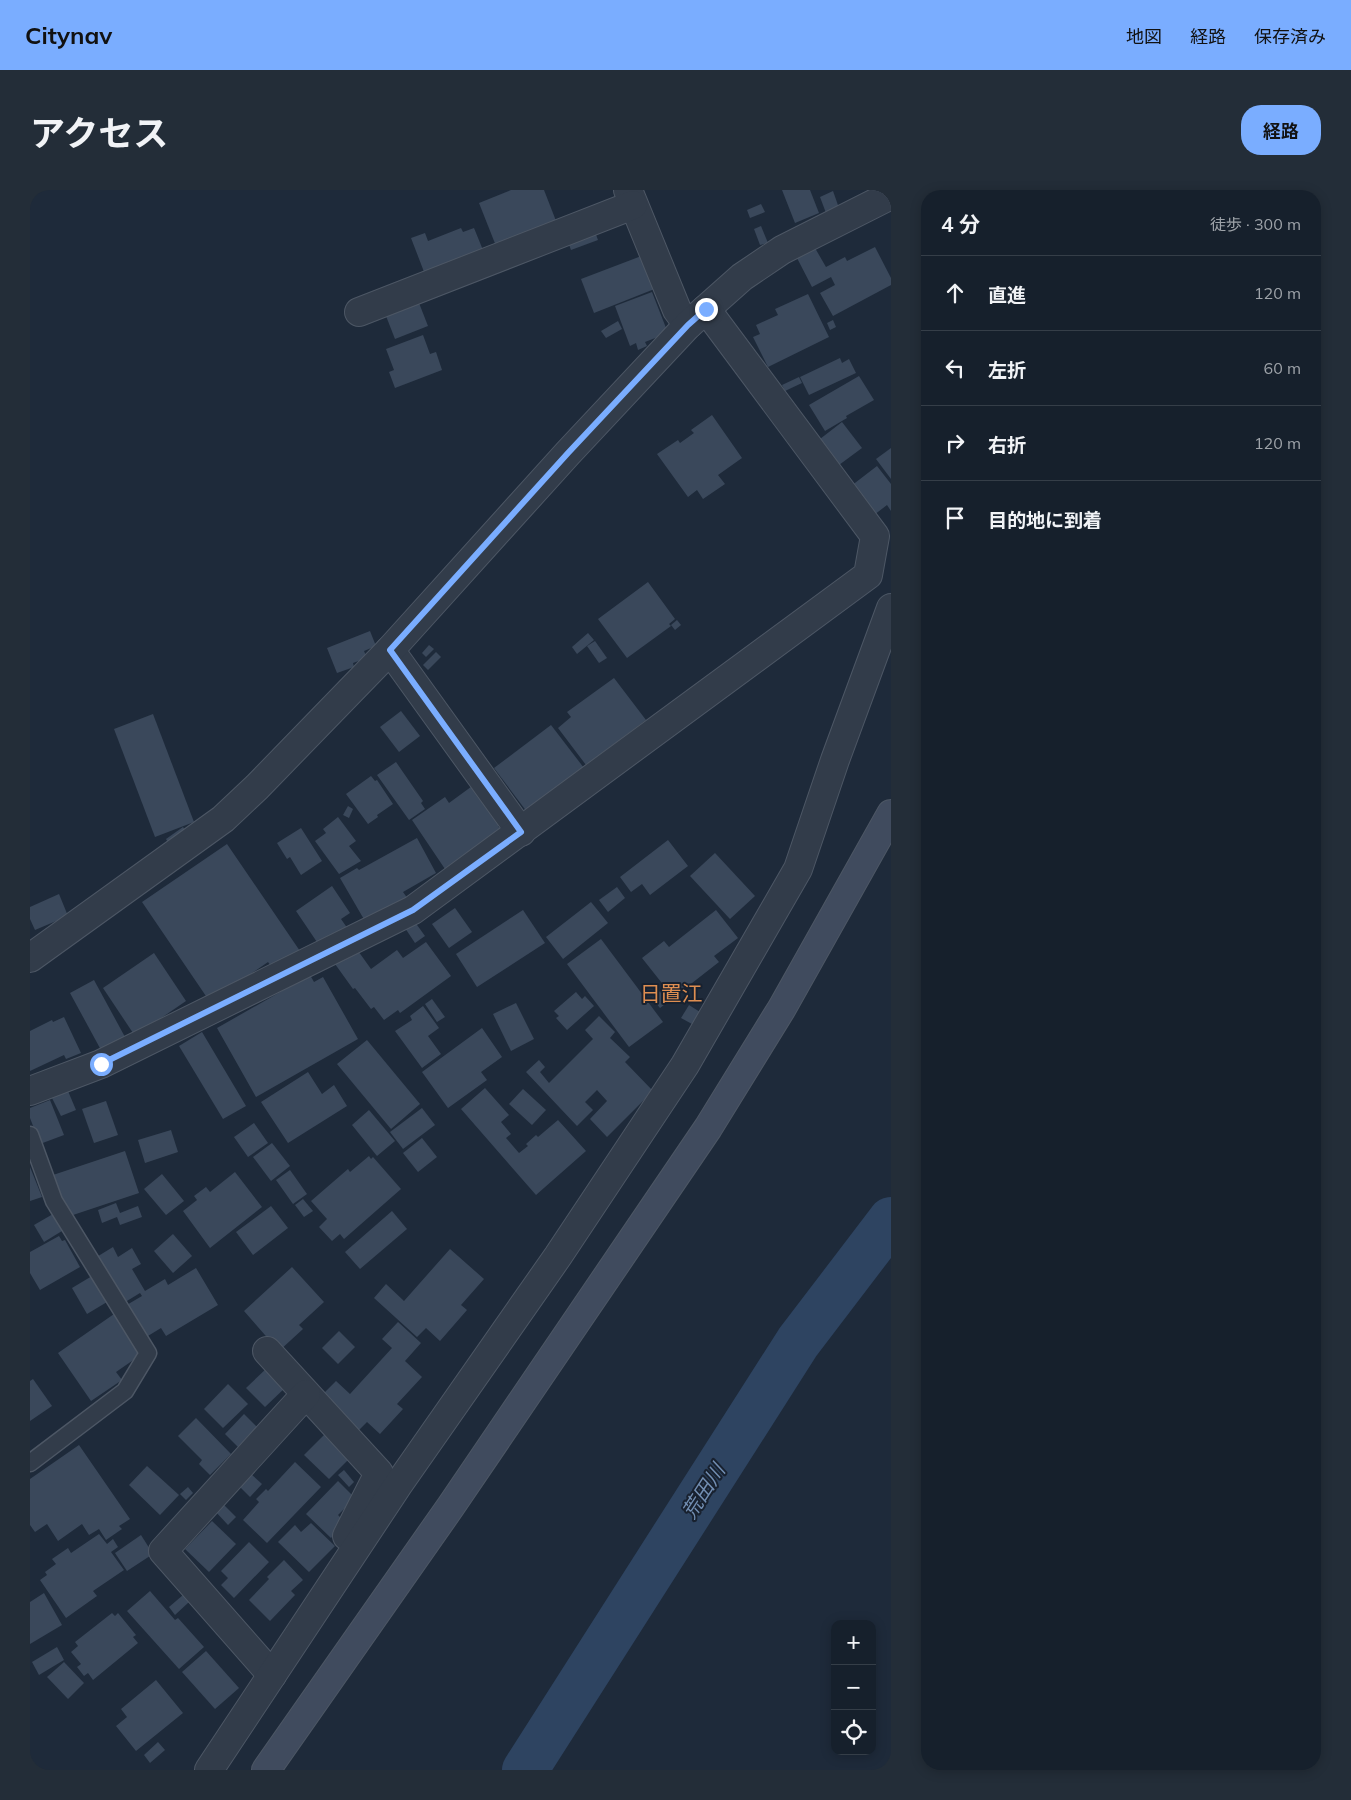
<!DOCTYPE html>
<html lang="ja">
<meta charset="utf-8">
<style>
:root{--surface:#16202c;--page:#232d38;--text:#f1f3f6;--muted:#9ea3a9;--line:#353e48;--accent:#7aadff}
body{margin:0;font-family:Mulish,"Noto Sans JP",sans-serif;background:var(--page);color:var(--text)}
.controls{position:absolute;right:15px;bottom:15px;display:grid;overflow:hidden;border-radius:10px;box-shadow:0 2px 12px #0003}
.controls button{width:45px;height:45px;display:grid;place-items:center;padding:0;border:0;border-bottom:1px solid var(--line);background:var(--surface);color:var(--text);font:25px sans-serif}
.stop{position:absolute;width:15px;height:15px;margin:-11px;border:4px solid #7aadff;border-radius:50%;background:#fff}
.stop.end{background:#7aadff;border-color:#fff;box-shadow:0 1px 5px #0008}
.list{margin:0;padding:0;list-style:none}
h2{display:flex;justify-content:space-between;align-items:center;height:65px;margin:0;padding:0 20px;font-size:21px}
h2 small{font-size:16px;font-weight:400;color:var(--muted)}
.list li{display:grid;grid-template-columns:32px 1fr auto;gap:15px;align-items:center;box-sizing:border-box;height:75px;padding:0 20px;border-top:1px solid var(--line)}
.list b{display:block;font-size:19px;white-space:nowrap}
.list em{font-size:16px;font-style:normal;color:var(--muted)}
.icon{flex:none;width:28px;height:28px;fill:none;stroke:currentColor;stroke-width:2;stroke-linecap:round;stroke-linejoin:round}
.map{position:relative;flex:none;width:861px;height:1580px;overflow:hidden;border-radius:20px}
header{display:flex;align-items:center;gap:30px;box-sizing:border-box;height:70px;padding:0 25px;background:var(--accent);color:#111}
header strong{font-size:24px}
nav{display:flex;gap:28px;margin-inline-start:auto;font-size:18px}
.intro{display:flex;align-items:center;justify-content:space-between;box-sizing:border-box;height:120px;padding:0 30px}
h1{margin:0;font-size:35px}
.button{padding:12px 22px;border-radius:20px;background:var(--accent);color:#111;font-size:18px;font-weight:700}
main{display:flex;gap:30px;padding:0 30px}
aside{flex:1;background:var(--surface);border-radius:20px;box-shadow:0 2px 12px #0003}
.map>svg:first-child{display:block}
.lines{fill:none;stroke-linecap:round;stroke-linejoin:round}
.river{stroke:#2e4461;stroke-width:46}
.building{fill:#3a485b}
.lane-casing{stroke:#4d5765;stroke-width:19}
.street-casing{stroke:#4d5765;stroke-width:30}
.secondary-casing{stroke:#4d5765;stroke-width:30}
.lane{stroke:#323c4a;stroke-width:16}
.street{stroke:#323c4a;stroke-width:28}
.secondary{stroke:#404b5e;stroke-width:28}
.route{stroke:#7aadff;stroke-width:6}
.labels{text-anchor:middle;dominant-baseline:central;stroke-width:4;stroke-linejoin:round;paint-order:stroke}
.water-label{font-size:20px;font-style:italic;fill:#728eb2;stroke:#18212f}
.quarter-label{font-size:21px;fill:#de8e51;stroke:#18212f}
</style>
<header>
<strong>Citynav</strong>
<nav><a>地図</a><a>経路</a><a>保存済み</a></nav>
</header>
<div class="intro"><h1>アクセス</h1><a class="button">経路</a></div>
<main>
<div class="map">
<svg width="861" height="1580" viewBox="0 0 861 1580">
<rect width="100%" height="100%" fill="#1e2a3a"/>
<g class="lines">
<!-- river -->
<path class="river" d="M495,1580L768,1152L861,1030"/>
</g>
<!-- building -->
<g class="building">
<path d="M481,0H514L528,36L468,61L449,13Z"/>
<path d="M752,0H780L789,23L765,33Z"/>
<path d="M803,1L809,18L796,23L790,7Z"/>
<path d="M731,14L735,22L720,28L717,20Z"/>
<path d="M731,36L738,53L730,55L724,39Z"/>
<path d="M431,38L433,42L444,38L455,65L396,87L381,48L395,43L398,51Z"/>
<path d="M565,42L568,50L541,60L538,52Z"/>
<path d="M845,57L861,88V95L803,126L790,103L805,95L801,87L782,97L767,68L785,58L796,77L815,67L817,71Z"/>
<path d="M614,65L627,98L564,123L551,89Z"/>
<path d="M622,102L638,143L615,152L617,156L608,160L606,153L600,156L585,116Z"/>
<path d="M778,104L799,147L738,177L723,147L730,144L726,135L748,125L745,119Z"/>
<path d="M389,113L398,136L365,149L356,126Z"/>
<path d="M803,130L806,137L800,140L797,133Z"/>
<path d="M588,131L592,139L576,148L571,141Z"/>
<path d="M393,145L400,164L406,162L412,180L365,198L359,182L364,180L356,159Z"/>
<path d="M810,168L812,173L819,169L826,183L779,205L770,187Z"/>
<path d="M829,186L844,210L816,226L817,228L795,241L779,215Z"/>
<path d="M769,187L772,193L755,201L752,195Z"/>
<path d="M682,225L712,268L688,285L695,294L673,309L667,300L658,307L627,264L648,250L650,253L664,243L661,240Z"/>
<path d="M812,232L832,258L809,275L790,249Z"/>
<path d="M861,258V289L846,269Z"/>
<path d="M847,276L861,294V321L857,315L844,325L821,296Z"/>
<path d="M618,392L645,429L639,434L641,436L597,468L568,429Z"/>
<path d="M647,430L651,435L645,440L641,435Z"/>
<path d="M340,441L346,456L334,461L337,468L323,473L324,477L307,483L297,458Z"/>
<path d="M558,443L564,450L547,464L542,457Z"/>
<path d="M565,451L577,468L569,473L557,456Z"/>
<path d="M399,455L404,459L396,467L392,463Z"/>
<path d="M406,462L411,467L398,480L393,475Z"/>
<path d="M584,488L616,530L556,575L528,538L541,527L537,522Z"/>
<path d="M371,521L390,546L369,562L350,537Z"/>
<path d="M123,524L164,632L125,647L84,539Z"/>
<path d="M521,535L554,578L497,622L464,578Z"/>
<path d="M366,572L393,611L391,613L395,619L379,630L347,585Z"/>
<path d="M341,586L345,591L347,590L363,614L347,625L348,627L338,634L316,604Z"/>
<path d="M445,594L472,633L468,636L472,642L417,682L382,630L415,607L419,613Z"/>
<path d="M318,616L323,619L319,628L313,625Z"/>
<path d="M308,627L326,651L319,656L331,671L309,684L285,651L296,643L293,639Z"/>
<path d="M153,637L158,644L140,656L136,649Z"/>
<path d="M271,638L292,671L271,685L260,667L257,669L247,653Z"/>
<path d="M387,648L406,683L373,702L378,709L339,738L310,688L327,678L329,680Z"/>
<path d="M638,650L658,676L620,705L612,694L601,702L590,687Z"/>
<path d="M197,654L272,764L245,782L238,772L180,812L112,712Z"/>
<path d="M685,663L725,706L700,729L660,686Z"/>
<path d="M302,696L320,723L311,729L320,742L293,761L266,721Z"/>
<path d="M587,697L595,708L578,722L569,710Z"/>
<path d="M29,704L38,726L5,740L0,729V717Z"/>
<path d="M561,712L578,733L533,769L516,747Z"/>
<path d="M425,718L442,742L419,758L402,734Z"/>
<path d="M493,720L515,753L447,797L426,764Z"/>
<path d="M686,720L708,748L684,766L689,772L630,818L622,808L635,797L612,768L634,751L639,757Z"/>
<path d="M382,728L395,746L385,753L373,735Z"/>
<path d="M571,749L633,832L599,857L537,774Z"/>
<path d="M396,752L421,786L370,823L368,820L354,830L344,817L341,819L325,798L323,799L305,774L326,758L341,779L367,760L373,768Z"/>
<path d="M124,763L156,811L105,846L73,798Z"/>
<path d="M280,785L284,792L293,787L328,849L226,907L187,838Z"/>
<path d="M64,790L95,847L71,860L40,803Z"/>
<path d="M546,802L552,809L555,806L564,816L537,840L526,828L529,826L524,821Z"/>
<path d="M402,809L415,827L407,832L395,814Z"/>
<path d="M486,813L504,849L481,861L463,824Z"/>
<path d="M659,815L670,822L662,834L651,828Z"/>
<path d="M393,816L409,838L398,846L411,864L392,878L365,841L382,830L380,826Z"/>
<path d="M569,826L585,842L580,848L600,867L595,872L623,901L577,947L560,929L577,911L567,900L555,912L563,920L547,936L496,882L509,870L515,877L510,882L519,893L563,849L555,840Z"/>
<path d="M34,827L51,863L36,869L34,865L0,881V841L22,830L23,832Z"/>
<path d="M452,838L472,867L451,882L457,890L418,918L392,882Z"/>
<path d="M172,842L216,916L193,929L149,856Z"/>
<path d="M337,850L390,914L361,939L307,874Z"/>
<path d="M278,882L292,904L304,895L317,916L258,953L231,912Z"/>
<path d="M455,898L479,925L471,932L481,944L476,948L489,963L498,956L496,954L506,945L508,947L528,930L556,961L506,1005L431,919Z"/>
<path d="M493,899L516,920L502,935L479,914Z"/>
<path d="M38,901L46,920L31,926L22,908Z"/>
<path d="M20,910L34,945L10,954L0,928V918Z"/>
<path d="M76,911L88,945L64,953L52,919Z"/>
<path d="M392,918L405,935L373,959L360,942Z"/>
<path d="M339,920L365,951L347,966L322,935Z"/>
<path d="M224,933L238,953L218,967L204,947Z"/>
<path d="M141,940L148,962L115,973L108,950Z"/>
<path d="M392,948L407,967L388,982L373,963Z"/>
<path d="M242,953L260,976L241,991L223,967Z"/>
<path d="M95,961L109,1003L37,1027L23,985Z"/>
<path d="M339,966L341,969L343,967L371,999L314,1049L310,1044L302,1051L289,1037L297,1029L281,1011L318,979L320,982Z"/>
<path d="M0,977L12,1007L0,1011Z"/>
<path d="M260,980L277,1004L263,1014L246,990Z"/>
<path d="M205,982L232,1017L180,1058L153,1021L167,1010L164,1006L176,997L180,1002Z"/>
<path d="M132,984L154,1011L136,1025L114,999Z"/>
<path d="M273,1009L283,1021L274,1027L265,1015Z"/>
<path d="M86,1013L90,1023L108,1016L112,1027L90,1035L87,1027L72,1033L68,1020Z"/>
<path d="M241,1016L258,1038L223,1065L206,1042Z"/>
<path d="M362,1021L377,1039L330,1079L315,1062Z"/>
<path d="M23,1024L32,1041L14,1052L4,1035Z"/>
<path d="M143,1044L162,1066L143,1083L124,1061Z"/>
<path d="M29,1046L32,1051L35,1050L50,1077L10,1100L0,1083V1062Z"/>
<path d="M83,1057L88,1067L102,1058L111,1074L102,1079L115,1101L135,1089L138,1095L166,1078L188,1115L136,1146L131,1138L113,1149L95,1116L112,1106L110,1103L92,1114L65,1068Z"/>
<path d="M420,1059L454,1089L431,1115L437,1120L410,1151L396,1138L387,1147L344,1108L356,1094L374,1111Z"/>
<path d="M262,1077L294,1112L269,1135L273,1139L249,1161L214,1121Z"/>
<path d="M62,1086L77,1112L57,1124L42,1098Z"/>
<path d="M84,1124L112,1164L86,1182L92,1190L61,1211L28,1163Z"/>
<path d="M368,1132L391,1153L375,1171L392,1187L367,1214L373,1219L350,1244L337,1232L328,1241L292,1205L306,1191L320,1204L362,1158L352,1149Z"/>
<path d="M309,1141L325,1157L308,1174L292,1158Z"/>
<path d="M238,1177L257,1196L235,1217L216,1198Z"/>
<path d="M3,1189L22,1216L0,1231V1191Z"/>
<path d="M198,1194L218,1214L193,1238L174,1219Z"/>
<path d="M214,1224L227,1237L208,1257L195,1244Z"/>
<path d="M166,1228L201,1264L180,1285L169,1274L172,1270L148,1246Z"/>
<path d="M297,1242L321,1267L299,1289L274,1265Z"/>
<path d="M49,1255L100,1329L89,1336L92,1339L76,1350L69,1339L59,1345L52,1334L28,1351L17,1334L5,1342L0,1335V1289Z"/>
<path d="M265,1272L291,1297L237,1353L213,1330L229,1312L226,1309L236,1299L238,1301Z"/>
<path d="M117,1276L149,1305L130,1325L99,1295Z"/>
<path d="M314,1280L324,1292L319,1297L308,1285Z"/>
<path d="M220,1283L232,1294L220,1307L208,1295Z"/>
<path d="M308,1291L325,1308L308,1325L315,1332L301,1348L276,1324Z"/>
<path d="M158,1297L163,1303L156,1310L150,1304Z"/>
<path d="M192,1313L206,1327L198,1335L185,1321Z"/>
<path d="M182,1331L206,1354L179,1382L155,1359Z"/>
<path d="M281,1333L305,1356L279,1382L248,1352L265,1335L271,1342Z"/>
<path d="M69,1344L77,1354L83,1349L88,1357L81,1362L94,1380L63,1401L67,1406L36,1428L10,1390L17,1385L15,1382L26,1374L22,1369L38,1358L41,1363Z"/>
<path d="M111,1345L123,1364L97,1381L85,1363Z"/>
<path d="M219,1352L239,1372L204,1408L191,1395L198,1388L191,1381Z"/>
<path d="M254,1370L273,1390L261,1401L265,1405L240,1431L219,1410L239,1389L237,1387Z"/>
<path d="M120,1401L145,1430L148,1428L174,1457L149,1479L97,1421Z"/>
<path d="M14,1403L32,1435L0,1454V1412Z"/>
<path d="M153,1405L159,1412L145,1425L139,1417Z"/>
<path d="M82,1423L85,1426L88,1423L106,1445L103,1447L108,1453L63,1490L58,1483L54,1486L47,1477L51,1474L41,1462L48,1456L45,1452Z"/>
<path d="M27,1457L34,1470L9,1485L2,1472Z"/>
<path d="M176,1461L209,1498L185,1519L152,1482Z"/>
<path d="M34,1472L54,1493L38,1509L17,1487Z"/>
<path d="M126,1490L153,1523L106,1561L86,1536L97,1527L91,1519Z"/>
<path d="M128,1552L135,1560L120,1573L114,1565Z"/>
<path d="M0,1567L7,1580H0Z"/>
</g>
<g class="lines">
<defs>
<path id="lane" d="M0,945L24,1011L118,1163L95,1201L0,1273"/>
<g id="street">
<path d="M598,0L647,120L658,135"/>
<path d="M329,122L603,15"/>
<path d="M360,460L491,642"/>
<path d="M0,768L193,629L227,597L360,460L538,263L658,135L712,87L752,60L861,5"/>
<path d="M0,901L71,874L383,720L838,385L845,346L676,119"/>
<path d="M237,1161L349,1283L317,1346"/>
<path d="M242,1485L133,1361L276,1204"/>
<path d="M179,1580L368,1295L528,1066L655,875L768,679L805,570L861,418"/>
</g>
<path id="secondary" d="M236,1580L421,1316L678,938L752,818L861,624"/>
</defs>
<!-- lane casing -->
<use href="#lane" class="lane-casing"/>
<!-- street casing -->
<use href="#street" class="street-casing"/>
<!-- secondary casing -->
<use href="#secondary" class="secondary-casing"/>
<!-- lane -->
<use href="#lane" class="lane"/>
<!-- street -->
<use href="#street" class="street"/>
<!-- secondary -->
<use href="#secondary" class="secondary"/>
</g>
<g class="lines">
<!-- route -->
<path class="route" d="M71,874L383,720L491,642L360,460L538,263L658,135L676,119"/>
</g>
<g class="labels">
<!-- water labels -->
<g class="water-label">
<text transform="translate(673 1301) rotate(-57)">荒田川</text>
</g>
<!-- quarter labels -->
<g class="quarter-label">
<text x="641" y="803">日置江</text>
</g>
</g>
</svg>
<div class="controls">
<button>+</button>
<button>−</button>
<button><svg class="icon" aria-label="locate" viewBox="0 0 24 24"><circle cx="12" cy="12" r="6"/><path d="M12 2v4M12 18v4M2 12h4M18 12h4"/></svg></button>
</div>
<div class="stop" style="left:71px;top:874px"></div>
<div class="stop end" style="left:676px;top:119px"></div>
</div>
<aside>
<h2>4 分<small>徒歩 · 300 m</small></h2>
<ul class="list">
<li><svg class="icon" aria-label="ahead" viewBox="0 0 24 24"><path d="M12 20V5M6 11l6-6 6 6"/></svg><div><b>直進</b></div><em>120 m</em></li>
<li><svg class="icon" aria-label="left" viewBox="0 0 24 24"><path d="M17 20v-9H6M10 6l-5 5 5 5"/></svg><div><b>左折</b></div><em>60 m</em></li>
<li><svg class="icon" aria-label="right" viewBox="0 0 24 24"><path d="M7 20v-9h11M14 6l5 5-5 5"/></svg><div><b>右折</b></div><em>120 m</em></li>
<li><svg class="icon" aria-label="arrive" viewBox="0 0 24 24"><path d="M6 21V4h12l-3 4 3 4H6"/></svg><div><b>目的地に到着</b></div></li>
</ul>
</aside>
</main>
